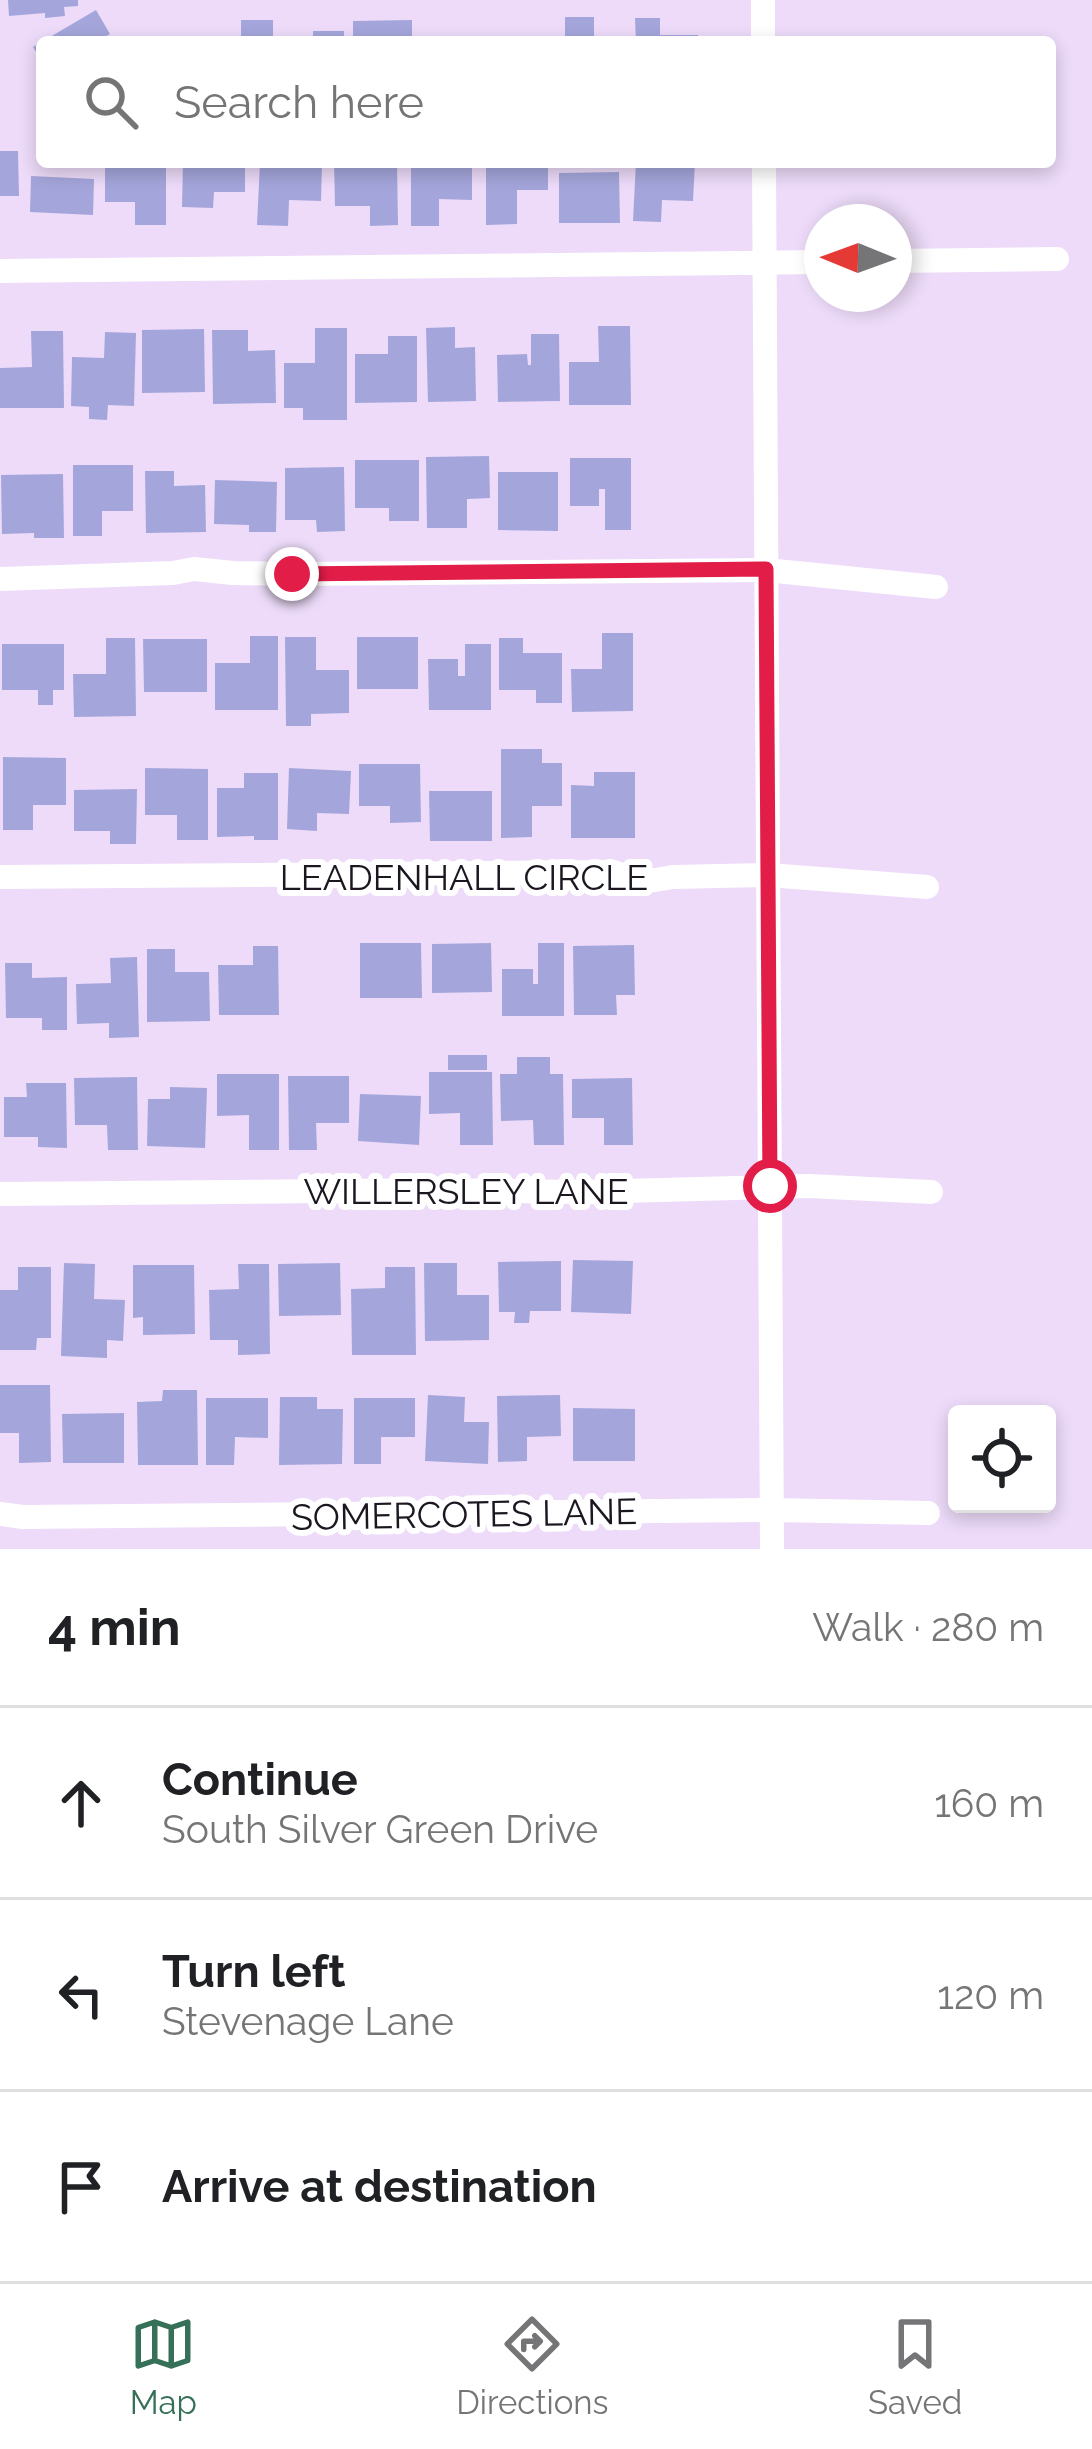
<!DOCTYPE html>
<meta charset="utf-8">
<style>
:root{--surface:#fff;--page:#f2f2f2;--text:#202124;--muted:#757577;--line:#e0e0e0;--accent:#377059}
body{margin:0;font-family:Raleway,sans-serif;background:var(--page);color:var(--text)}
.controls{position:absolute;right:36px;bottom:36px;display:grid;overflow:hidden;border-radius:12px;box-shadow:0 6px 18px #0003}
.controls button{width:108px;height:108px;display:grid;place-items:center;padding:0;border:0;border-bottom:3px solid var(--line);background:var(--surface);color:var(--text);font:60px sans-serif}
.compass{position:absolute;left:804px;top:204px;width:108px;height:108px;border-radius:50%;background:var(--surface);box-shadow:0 6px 18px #0003;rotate:271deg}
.stop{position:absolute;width:36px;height:36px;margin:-27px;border:9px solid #e11d48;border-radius:50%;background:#fff}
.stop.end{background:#e11d48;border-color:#fff;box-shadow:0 3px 12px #0008}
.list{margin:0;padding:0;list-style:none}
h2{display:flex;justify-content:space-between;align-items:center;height:156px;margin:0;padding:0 48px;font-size:51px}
h2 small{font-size:39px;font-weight:400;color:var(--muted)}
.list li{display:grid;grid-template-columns:78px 1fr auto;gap:36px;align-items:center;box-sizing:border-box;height:192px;padding:0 48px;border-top:3px solid var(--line)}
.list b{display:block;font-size:45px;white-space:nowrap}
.list p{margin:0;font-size:39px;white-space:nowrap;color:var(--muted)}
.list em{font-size:39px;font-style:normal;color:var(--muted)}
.icon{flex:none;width:66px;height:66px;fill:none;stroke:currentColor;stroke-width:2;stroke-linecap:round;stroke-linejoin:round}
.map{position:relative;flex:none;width:1092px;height:1549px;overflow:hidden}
.search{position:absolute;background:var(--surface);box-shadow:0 6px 18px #0003;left:36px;right:36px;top:36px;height:132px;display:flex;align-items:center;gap:30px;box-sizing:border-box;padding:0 42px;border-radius:12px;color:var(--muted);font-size:45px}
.sheet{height:732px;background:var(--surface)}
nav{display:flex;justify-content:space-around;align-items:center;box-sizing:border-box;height:168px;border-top:3px solid var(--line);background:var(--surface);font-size:33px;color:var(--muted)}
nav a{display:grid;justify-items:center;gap:6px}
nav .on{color:var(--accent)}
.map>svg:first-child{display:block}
.building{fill:#a4a6db}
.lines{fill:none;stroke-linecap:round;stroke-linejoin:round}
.street{stroke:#fff;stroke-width:24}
.route{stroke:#e11d48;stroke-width:15}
.labels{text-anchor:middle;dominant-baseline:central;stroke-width:12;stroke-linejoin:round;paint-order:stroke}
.street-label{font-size:36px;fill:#1c1620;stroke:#fff}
</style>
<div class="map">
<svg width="1092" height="1549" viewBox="0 0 1092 1549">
<rect width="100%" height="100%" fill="#eddbf9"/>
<!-- building -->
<g class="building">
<path d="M8,0H78V6L64,7L65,16L45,18V13L9,16Z"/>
<path d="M96,10L110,34L96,42H42V62L33,47Z"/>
<rect x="565" y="17" width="29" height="25"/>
<path d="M635,18H660V35H698V42H636Z"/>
<rect x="241" y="20" width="32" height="22"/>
<path d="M412,20V42H353V21Z"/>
<rect x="313" y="31" width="31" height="11"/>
<path d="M0,151H18L19,196H0Z"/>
<path d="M105,162H166V225H135V202H105Z"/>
<path d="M183,162H245V192H214L213,208L182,207Z"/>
<path d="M260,162H322L321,201L289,200L288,226L257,225Z"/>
<path d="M334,162H397L398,225L370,226V206H335Z"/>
<path d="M411,162H472V200L439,199V226H411Z"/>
<path d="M486,162H548V190H517V224L486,225Z"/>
<path d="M636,162H695L693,201L662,200L661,222L633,221Z"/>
<path d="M619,172L620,223H559V173Z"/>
<path d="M31,176L94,179L93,215L30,212Z"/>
<path d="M598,326H630L631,405H569V362H599Z"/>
<path d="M455,327V348L475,347L476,401L428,402L426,328Z"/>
<path d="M315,328H347V420H303V408H284V363H315Z"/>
<path d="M204,329L205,392L142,393V330Z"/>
<path d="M212,330H248V351L275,350L276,403L213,404Z"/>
<path d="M31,331H63L64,408H0V368L32,367Z"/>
<path d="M105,332L136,333L134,406L108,405L107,420L89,419V407L71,406L72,357L104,358Z"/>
<path d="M531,334H559L560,401L498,402L497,355L527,354L528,365H531Z"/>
<path d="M388,336H417V402L355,403V354H388Z"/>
<path d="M489,456L490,498L467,499V528H427L426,457Z"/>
<path d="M570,458H631V530H605V489H599V506H570Z"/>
<path d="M355,460H419V521H389V508H355Z"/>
<path d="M73,465H133V511H102V536H73Z"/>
<path d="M344,467L345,531L317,532L316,520H285V468Z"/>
<path d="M145,471H174V486L205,485L206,532L146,533Z"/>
<path d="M498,472H558V531L498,530Z"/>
<path d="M63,474L64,538H34V533L2,534L1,475Z"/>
<path d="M215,480L277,482L276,532H249V525L214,524Z"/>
<path d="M602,633H633V711L572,712L571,669H602Z"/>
<path d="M250,636H278V710H215V663H250Z"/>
<path d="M285,637H316V670H349V713L311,714V726H286Z"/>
<rect x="357" y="637" width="61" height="52"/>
<path d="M106,638H135L136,716L74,717L73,674H106Z"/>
<path d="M499,638H523V653H562V703H536V690H499Z"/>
<path d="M143,639H207V692H144Z"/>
<path d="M2,644H64V690H53V705H38V690H2Z"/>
<path d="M465,644H491V710H429L428,659H458V676H465Z"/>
<path d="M501,749H542V763H562V806H532V837L501,838Z"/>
<path d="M3,757L66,758V805H33V830H3Z"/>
<path d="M359,764H420L421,822L390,823V806H359Z"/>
<path d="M145,768L208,769V840H177V815H145Z"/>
<path d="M289,768L351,771L349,814L317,813V831L287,829Z"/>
<path d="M594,772H635V838H571V785L594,786Z"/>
<path d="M244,773H278V840H254V836L217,837V788H244Z"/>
<path d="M137,789L136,844H110V831H74V790Z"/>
<path d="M429,791H492V841H430Z"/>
<path d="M360,943H421L422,998H360Z"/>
<path d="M491,943L492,992L432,993V944Z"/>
<path d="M538,943H564V1016H502V969H533V984H538Z"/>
<path d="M634,945L635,995H616L617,1015H574L573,946Z"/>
<path d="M253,946H278L279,1015H219L218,965H253Z"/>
<path d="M147,949H175V972H209L210,1021L147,1022Z"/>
<path d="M137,957L139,1037L109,1038V1023L77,1024L76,984L111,983L110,958Z"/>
<path d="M5,963H32V978L67,977V1030H42V1018H6Z"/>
<rect x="448" y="1055" width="39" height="15"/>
<path d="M517,1057H550V1074H563L564,1145H534L533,1120L501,1121L500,1074H517Z"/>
<path d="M429,1072H492L493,1145H460V1113L429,1114Z"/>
<path d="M217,1074H279V1150H249V1115L217,1116Z"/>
<path d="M288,1076H349V1123H316L317,1150H289Z"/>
<path d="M137,1077L138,1150H108L107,1125H75L74,1078Z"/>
<path d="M632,1078L633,1145H604V1118H572V1079Z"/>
<path d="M26,1083H66L67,1148L38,1147V1137H4V1097H27Z"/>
<path d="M170,1087L207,1088L205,1148L147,1146L148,1099H170Z"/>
<path d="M360,1094L421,1096L419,1145L358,1141Z"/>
<path d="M573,1260L633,1261L631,1314L571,1312Z"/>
<path d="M561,1261V1311H530L529,1323H514L515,1312H499L498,1262Z"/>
<path d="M64,1263L95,1264L94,1299L125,1300L123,1341L107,1340V1358L61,1356Z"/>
<path d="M340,1263L341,1315L279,1316L278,1264Z"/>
<path d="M424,1263H457V1295H489V1340L425,1341Z"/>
<path d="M238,1264H269L270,1354L238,1355V1340H210L209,1290L239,1289Z"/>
<path d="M133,1265H194L195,1334L143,1335V1317L133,1318Z"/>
<path d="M18,1267H51V1338H37L36,1350H0V1290H18Z"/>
<path d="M385,1267H415L416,1355H352L351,1289L385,1288Z"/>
<path d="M0,1385H50L51,1462L19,1463V1433H0Z"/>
<path d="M163,1390H197L198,1465H138L137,1402L162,1401Z"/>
<path d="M428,1395L465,1397L464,1422H489L488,1464L425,1461Z"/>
<path d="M560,1395L561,1436L527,1437V1461L498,1462L497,1396Z"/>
<path d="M280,1397H317V1409H343L342,1464L279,1465Z"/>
<path d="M206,1398H268V1438L235,1437L234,1465H206Z"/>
<path d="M354,1398H415V1437H381V1464H354Z"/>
<path d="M573,1408L635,1409V1461H573Z"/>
<path d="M124,1413V1463H63L62,1414Z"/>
</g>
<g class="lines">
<!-- street -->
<g class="street">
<path d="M763,0V42"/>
<path d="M764,162L772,1549"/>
<path d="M894,261L1057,259"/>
<path d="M0,271L822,262"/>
<path d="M0,579L173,573L194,569L233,573L293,574L766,570L936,587"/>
<path d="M0,877L614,872L643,882L673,877L768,875L927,887"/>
<path d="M0,1194L437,1190L585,1192L809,1186L931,1192"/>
<path d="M0,1514L23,1517L772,1510L928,1513"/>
</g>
</g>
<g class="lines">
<!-- route -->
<path class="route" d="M292,574L766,569L770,1186"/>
</g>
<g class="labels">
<!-- street labels -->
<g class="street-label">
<text x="464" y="877">LEADENHALL CIRCLE</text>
<text x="466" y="1191">WILLERSLEY LANE</text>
<text transform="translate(464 1514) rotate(-1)">SOMERCOTES LANE</text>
</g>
</g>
</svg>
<div class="controls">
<button><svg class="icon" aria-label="locate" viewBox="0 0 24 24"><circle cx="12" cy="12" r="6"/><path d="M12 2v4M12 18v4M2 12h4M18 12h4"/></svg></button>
</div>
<svg class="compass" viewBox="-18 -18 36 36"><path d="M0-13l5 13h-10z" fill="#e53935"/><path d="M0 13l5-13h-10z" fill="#757577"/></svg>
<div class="stop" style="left:770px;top:1186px"></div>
<div class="stop end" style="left:292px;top:574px"></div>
<div class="search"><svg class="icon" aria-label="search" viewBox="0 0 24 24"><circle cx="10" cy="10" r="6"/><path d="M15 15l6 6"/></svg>Search here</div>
</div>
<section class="sheet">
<h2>4 min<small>Walk · 280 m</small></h2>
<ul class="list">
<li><svg class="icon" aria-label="ahead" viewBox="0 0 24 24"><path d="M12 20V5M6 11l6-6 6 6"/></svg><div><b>Continue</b><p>South Silver Green Drive</p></div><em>160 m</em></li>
<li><svg class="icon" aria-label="left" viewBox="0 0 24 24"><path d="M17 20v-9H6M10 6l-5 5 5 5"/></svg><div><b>Turn left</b><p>Stevenage Lane</p></div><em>120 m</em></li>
<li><svg class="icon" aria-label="arrive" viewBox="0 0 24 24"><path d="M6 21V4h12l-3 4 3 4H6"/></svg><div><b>Arrive at destination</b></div></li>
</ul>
</section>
<nav>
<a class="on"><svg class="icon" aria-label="map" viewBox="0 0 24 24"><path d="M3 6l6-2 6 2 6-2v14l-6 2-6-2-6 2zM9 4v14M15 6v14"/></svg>Map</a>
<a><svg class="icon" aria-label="directions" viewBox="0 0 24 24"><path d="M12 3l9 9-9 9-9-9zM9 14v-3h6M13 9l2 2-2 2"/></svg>Directions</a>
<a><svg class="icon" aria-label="saved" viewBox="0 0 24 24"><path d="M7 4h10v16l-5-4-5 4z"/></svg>Saved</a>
</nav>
